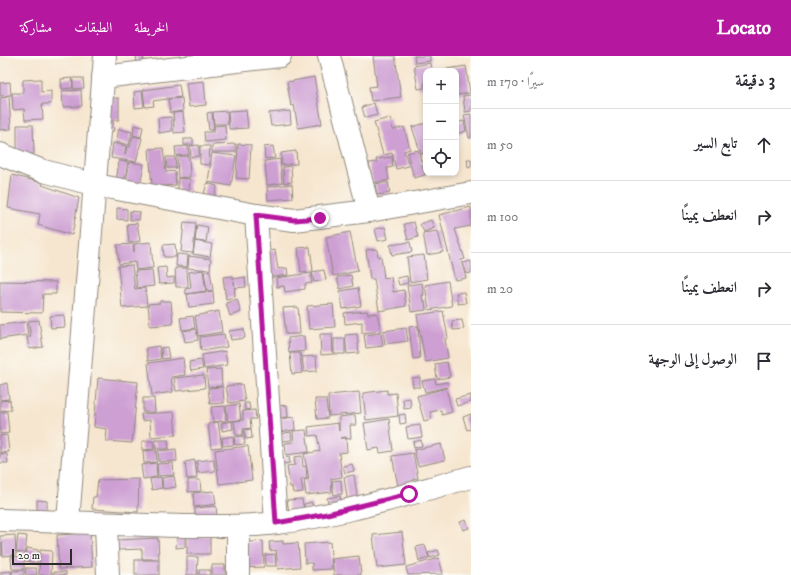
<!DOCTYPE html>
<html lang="ar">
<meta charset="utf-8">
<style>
:root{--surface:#fff;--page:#f7f7f7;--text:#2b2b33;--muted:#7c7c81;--line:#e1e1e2;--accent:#b5179e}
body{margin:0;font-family:"IM FELL DW Pica",Amiri,serif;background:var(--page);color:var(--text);direction:rtl}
.controls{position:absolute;right:12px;top:12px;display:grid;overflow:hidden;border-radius:8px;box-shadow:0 2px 6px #0003}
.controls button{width:36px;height:36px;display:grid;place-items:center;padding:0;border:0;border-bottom:1px solid var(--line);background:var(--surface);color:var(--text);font:20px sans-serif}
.scale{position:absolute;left:12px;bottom:10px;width:60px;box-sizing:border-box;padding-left:4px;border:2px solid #2b2b2b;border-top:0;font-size:11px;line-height:14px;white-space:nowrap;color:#2b2b2b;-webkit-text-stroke:3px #fdfcf7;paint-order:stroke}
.stop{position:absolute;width:12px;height:12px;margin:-9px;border:3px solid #b5179e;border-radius:50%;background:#fff}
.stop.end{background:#b5179e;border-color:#fff;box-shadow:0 1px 4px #0008}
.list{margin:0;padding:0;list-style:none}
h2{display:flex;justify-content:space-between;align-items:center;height:52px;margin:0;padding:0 16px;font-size:17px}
h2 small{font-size:13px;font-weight:400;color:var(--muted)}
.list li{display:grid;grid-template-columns:26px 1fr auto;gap:12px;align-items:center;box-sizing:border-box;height:72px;padding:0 16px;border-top:1px solid var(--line)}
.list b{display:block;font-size:15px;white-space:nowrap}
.list em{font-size:13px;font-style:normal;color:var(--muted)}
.icon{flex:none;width:22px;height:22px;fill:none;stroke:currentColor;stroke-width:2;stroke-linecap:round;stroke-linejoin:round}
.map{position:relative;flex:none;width:471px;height:519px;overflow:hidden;direction:ltr}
header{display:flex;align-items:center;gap:24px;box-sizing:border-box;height:56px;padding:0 20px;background:var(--accent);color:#fff}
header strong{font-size:19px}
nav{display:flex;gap:22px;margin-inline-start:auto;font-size:14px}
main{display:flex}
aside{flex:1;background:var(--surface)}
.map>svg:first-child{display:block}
.building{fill:#cd9fd3}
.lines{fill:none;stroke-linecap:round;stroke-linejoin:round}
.minor-casing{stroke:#90887d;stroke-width:24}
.minor{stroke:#fff;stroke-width:22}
.route{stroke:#b5179e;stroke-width:5}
</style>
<header>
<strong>Locato</strong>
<nav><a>الخريطة</a><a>الطبقات</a><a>مشاركة</a></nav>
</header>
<main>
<aside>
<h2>3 دقيقة<small>سيرًا · 170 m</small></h2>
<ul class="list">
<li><svg class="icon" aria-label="ahead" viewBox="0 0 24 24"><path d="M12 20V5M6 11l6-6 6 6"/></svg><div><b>تابع السير</b></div><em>50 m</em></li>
<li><svg class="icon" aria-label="right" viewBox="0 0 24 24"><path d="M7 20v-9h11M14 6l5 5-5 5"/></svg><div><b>انعطف يمينًا</b></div><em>100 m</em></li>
<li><svg class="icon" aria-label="right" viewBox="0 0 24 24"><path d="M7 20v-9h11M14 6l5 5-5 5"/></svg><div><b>انعطف يمينًا</b></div><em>20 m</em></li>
<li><svg class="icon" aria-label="arrive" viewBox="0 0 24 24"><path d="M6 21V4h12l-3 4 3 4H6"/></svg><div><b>الوصول إلى الوجهة</b></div></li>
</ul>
</aside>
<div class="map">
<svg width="471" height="519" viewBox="0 0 471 519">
<rect width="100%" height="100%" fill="#fdfcf7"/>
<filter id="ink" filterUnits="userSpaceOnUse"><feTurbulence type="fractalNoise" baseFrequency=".025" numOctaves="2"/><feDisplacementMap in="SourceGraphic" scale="8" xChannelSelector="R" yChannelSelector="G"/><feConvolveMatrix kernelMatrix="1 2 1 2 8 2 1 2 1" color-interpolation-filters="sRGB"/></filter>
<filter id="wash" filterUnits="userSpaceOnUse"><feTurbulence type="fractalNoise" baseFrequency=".012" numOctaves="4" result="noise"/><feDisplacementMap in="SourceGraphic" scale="16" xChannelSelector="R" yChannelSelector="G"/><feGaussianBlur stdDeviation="0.9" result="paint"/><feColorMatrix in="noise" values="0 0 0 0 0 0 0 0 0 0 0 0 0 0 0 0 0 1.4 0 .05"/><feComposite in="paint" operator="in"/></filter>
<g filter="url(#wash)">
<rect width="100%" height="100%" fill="#f6e6cf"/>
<g id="blocks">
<!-- building -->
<g class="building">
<path d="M136,0H143L144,6L137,7Z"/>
<path d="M373,0H395L401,41L371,45L369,31L377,30Z"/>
<path d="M414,0H430V5L415,7Z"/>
<path d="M430,7L431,15H426L424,32L418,33L414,10Z"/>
<path d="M466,10L470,37L456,39V15L440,14Z"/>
<path d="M314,21L322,68L298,72L294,49L291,50L287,26Z"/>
<path d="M72,22L73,32L62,33L61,23Z"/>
<path d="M73,22H83L84,32L73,33Z"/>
<path d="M41,23V36L51,35V48H42L43,63L25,64L24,53L13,54L12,37H23V24Z"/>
<path d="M204,25L206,49L189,51L186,27Z"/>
<path d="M10,26L11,39L0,40V27Z"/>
<path d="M179,29L181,41L153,45L154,50L145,51L143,34Z"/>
<path d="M81,34L82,50L63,51L62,35Z"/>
<path d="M142,35L144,51L135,52L134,36Z"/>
<path d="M471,39V55L465,56L463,40Z"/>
<path d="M9,41L11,73L0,74V42Z"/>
<path d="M108,42H119V64H113L114,75H108Z"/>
<path d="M182,42L183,55L170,57L168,43Z"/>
<path d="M374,47L377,59L365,62L362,51Z"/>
<path d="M246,54L248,72L229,73L228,55Z"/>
<path d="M227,55L228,68H214L213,56Z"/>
<path d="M290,55L291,68L271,70L269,57Z"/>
<path d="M183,56L185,76L174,77L173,57Z"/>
<path d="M212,56L214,74H209L207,57Z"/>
<path d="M471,58V82H469L464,59Z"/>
<path d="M171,61L172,75L159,77L158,62Z"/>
<path d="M390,62L393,74L404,71L410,93L404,95L409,110L396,113L392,97L383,99L374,66Z"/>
<path d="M464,65L466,75L456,78V67Z"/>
<path d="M426,67V97L421,98L412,71Z"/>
<path d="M17,69H33L34,98H17Z"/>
<path d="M134,69L143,71L141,81L133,79Z"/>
<path d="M225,69L226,84L205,86L204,76H214V70Z"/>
<path d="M119,73L132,76L129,89L116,86Z"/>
<path d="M133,80L142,82L136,106L111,102L113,87L126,90L125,99L127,90L130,91Z"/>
<rect x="184" y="83" width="9" height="6"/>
<path d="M236,88V96H212V89Z"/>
<path d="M238,88L251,89L249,123L236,122Z"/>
<path d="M199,89V100L191,101L190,90Z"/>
<path d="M188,90L189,99L176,100L175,91Z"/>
<path d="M200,90H210L209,109L200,108Z"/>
<path d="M273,90L275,102L265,103L264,91Z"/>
<path d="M163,92L166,116L175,115L176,129L152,131L149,93Z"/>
<path d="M418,94L425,119L414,122L407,97Z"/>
<path d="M296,95L297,108L282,109L281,97Z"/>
<path d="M212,97L236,100L231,130L208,126Z"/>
<path d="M177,100H189L190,121L178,122Z"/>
<path d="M166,101H175L176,112H167Z"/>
<path d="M392,101L393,111L387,112L389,124L373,127L369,107L377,106L376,103Z"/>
<path d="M280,103L282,127L267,129L265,105Z"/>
<path d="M467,103H471V111L468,112Z"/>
<path d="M119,105L128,106L124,128L116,126Z"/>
<path d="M129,106L144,108L140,130L126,128Z"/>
<path d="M291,110L292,126L284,127L283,111Z"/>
<path d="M12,119L43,127L42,129L79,142L72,179L38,169L40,158L8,152Z"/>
<path d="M178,122L190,123L189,136H178Z"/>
<path d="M388,126L390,137L377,139L375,128Z"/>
<path d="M207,127L217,130L214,144L203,142Z"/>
<path d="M292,128L293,142L268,144L267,131Z"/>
<path d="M471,151V170L455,173L465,203L461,204L466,222L455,224L439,159Z"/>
<path d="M117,152L127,153V164L117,163Z"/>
<path d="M130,155L140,156L139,164H130Z"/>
<path d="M431,164L434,172L424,176L420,168Z"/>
<path d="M184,166L196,167L193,197L181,196Z"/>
<path d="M414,166L418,181L408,184L404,168Z"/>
<path d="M137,167L140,185L129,187L127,168Z"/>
<path d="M197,169L208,171L206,186L195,185Z"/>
<path d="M385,171L388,183L378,185L375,173Z"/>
<path d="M438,175L443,196L427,199L423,177Z"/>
<path d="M350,176L358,215L333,220L326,181Z"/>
<path d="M195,185L212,188L210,201L193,198Z"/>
<path d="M151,186L153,212L136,214L135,206L119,208L117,189L133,188L134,196V188Z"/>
<path d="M410,186L412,196L392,199L390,189Z"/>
<path d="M175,188L176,201H164L163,189Z"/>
<path d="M310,191L313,215L301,216L298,192Z"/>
<path d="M377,193L378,201L381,200L384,222L391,221L393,236L404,234L406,250L379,255L374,223H370L366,194Z"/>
<path d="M275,194L278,213L287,212L288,219L267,222L263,196Z"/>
<path d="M177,198L188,199L187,211L176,210Z"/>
<path d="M424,199L427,223L410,226L407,201Z"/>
<path d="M189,200L211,203L210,214L188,212Z"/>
<path d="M471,205V217L467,218L463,207Z"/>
<path d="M132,209L135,233L145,232L147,250L122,252L118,210Z"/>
<path d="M166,211L167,222L174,221V227L159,228L157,212Z"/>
<path d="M175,212H187L188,231H176Z"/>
<path d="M152,214L154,230L137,232L135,215Z"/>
<path d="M203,214L206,235L186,238L185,233L191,232L189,216Z"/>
<path d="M324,214L326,224L314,226L312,216Z"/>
<path d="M210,215L213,234L207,235L204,216Z"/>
<path d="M311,217L312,227L305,228V233L285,236L284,230L277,231L276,222Z"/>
<path d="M351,219L353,230L340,233L337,221Z"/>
<path d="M233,220V223L245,221L246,231L235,232L234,225L235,241L226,243L223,221Z"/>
<path d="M407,220L408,227L399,229L397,222Z"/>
<path d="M0,225L56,226V238H43L42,257L0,256Z"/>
<path d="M448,225L452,250L429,254L425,229Z"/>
<path d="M422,227L424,239H422L423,245H425L426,254L411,256L407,229Z"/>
<path d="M358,232L361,250L343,253L340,235Z"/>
<path d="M213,235L214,248L189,251L187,238Z"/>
<path d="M464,236L466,247L458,248L456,237Z"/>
<path d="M237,243L241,256L230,260L226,247Z"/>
<path d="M160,245H171L173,268L150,270L148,248L160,247Z"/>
<path d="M333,248L335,271L309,273L307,250Z"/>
<path d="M298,251L300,278H286L283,252Z"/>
<path d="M219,255L222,276L198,280L195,260Z"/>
<path d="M367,255L368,258L377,257L381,275L362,277V266L345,268L344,257Z"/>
<path d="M443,255L448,282L445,283L448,302L425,306L417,259Z"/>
<path d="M64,259L65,271L51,272L50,260Z"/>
<path d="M193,260L195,272L182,274L180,262Z"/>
<path d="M39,264L43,291L29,293L27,281H31L28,265Z"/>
<path d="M462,264L464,273L453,274L452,265Z"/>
<path d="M26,266L28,279L0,283V269Z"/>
<path d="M418,270L420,302L413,303L409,271Z"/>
<path d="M406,272L408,285L385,288L383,275Z"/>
<path d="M196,273L198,284L185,286L183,275Z"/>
<path d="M244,273L245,282L231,284L229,275Z"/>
<path d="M381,277L383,290L366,292L364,279Z"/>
<path d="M224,278L227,291L201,295L200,281Z"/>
<path d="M320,278H332L333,298L321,299Z"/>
<path d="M357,278L359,297L347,298L345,279Z"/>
<path d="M304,280L305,295L289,297L288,282Z"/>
<rect x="334" y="283" width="11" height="15"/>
<path d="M159,290L161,303L148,305L146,292Z"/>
<path d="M167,291L169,302L162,303L161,292Z"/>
<path d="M225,295L227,309L204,313L202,299Z"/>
<path d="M290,297H300L302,317L292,318Z"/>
<path d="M316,300L317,315L304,316L302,301Z"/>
<path d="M183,302L185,319L171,321L173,336L152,339L148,307Z"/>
<path d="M201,304L203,313L191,315L189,306Z"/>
<path d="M447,306L450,321L437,323L435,308Z"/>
<path d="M221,313L222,330L208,331L206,314Z"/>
<path d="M204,319L205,332L176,335L174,322Z"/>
<path d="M420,321V331H413L412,322Z"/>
<path d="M98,322L138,326L132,387L106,385L107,373L94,371Z"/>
<path d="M435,323L436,328L447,326L448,331L425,336L422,325Z"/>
<path d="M7,327L9,343L0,344V329Z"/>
<path d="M242,328L245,345L229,347L226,330Z"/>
<path d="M223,331L224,347L210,348L208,332Z"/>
<path d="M446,332L452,356L442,359L441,354L430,356L432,363L424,365L417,340Z"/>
<path d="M387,334V338L396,337L398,360L366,364L363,337Z"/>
<path d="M359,336L361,357L329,360L328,339Z"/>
<path d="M471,339V346L457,350L455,343Z"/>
<path d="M143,342H154L155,356H143Z"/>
<path d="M410,342L411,352L404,353L403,343Z"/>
<path d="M315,343H326L328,362L317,363Z"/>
<path d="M10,344L11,354L0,355V345Z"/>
<path d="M244,347H249L250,353L245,354Z"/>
<path d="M239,348L241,364L228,365L226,350Z"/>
<path d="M287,349L288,361L278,362L277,350Z"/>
<path d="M225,350L226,365L213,366L211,351Z"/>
<path d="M255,354L256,363H250L251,372L243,373V379H236L234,365L243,364V355Z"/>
<path d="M0,356H7L9,377L0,378Z"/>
<path d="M174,356L176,379L151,381L150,364L142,365L141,358Z"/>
<path d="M405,358L406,367L400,368L399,359Z"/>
<path d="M471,358V373L467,374L463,361Z"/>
<path d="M355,359L356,369H350L351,382L346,383V381L340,382H346L347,396L339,397L342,421L331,423L332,436L306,439L304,424L309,423L304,398L320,395L317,379L309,380L308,371L338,367L339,375V361Z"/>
<path d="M294,361L295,374L279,376L278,363Z"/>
<path d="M389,363L393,395L380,397L379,392L368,394L364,367Z"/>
<path d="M232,365L233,373L222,375V367Z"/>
<path d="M218,366L222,391L211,392L208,368Z"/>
<path d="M420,369L422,381L408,383L406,371Z"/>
<path d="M251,373L252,382L246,383L244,374Z"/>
<path d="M306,374L309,396L286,399L285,387L294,386L293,375Z"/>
<path d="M291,376L292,384L282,385L281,378Z"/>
<path d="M7,379L9,396L0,397V380Z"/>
<path d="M233,380L234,389L223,390L222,382Z"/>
<path d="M244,380L245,388L235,389L234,381Z"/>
<path d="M155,384H168L169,393H156Z"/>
<path d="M421,384L422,390L414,392L413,386Z"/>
<path d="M142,385H153L154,393L142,394Z"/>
<path d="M441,388L445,404L418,410L414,394Z"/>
<path d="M248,390L252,424L219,428L215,394Z"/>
<path d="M176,393L177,405L159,406L158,395Z"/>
<path d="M156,394L157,406L144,407L143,395Z"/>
<path d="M413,397L418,422L413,423V427L398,430L392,400Z"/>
<path d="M0,398H7L8,407H0Z"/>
<path d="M302,400L303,411L306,410L307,423H301L303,436L293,437L292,431H290L287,410L295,409L294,401Z"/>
<path d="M289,401L290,407L283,408L282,402Z"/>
<path d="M214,403L215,415L198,417L197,405Z"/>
<path d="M195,404L197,422L187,423L185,406Z"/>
<path d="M156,407L157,421L143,423L141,409Z"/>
<path d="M173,407L174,419L158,420L157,408Z"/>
<path d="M352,408L354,415L345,417L343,410Z"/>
<path d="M354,419L358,446L348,448L344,421Z"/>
<path d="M174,420L176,431L163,433L162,422Z"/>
<path d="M161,421L162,432L152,434L150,423Z"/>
<path d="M139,423L138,456L92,453L93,441H96L98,424Z"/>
<path d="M188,424H200L201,435L188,436Z"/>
<path d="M341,424L342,438L334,439L332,425Z"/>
<path d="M214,435L216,448L194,451L193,437Z"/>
<path d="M340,440L342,449L329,452L327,442Z"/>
<path d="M302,443L304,454L289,456L287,444Z"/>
<path d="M37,444L47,445V457H37Z"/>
<path d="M312,446L313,453L305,454L304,448Z"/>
<path d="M216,450L217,460L195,462V452Z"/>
<path d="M466,464L469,472L463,474L460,466Z"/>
<path d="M402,476L406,509L377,512L373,479Z"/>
<path d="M90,477L92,511L59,513L57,479Z"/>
<path d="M15,479L16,499L3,500L2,486V499L0,500V480Z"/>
<path d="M18,479L27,480L25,497L16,496Z"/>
<rect x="187" y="480" width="23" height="18"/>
<path d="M177,481H185V491L176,492Z"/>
<path d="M158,482L159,503H142V493L117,494V484Z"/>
<path d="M263,485L264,511L242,512L241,487Z"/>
<path d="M283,485V488L298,487L300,511L278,513L276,494L270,495L269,486Z"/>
<path d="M330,486L332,513L312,514V507H305L304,488Z"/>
<path d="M425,489L429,502L419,505L416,491Z"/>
<path d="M27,492L38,494L37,507L25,505Z"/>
<path d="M40,494L52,495L51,519H39Z"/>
<path d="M438,494L440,499L430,502L428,497Z"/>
<path d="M275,498L276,510H266L265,499Z"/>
<path d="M24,500V513H12L11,501Z"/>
<path d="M359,500L361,519H334L332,503Z"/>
<path d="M187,501H198L197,519H187Z"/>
<path d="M439,502L443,518L408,519L406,511Z"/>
<rect x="135" y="504" width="24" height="15"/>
<rect x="212" y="509" width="13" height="10"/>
<path d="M25,512H36L37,519H26Z"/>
<path d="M24,514V519H12V515Z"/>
<rect x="199" y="514" width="11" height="5"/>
<path d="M11,515V519H0V516Z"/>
<rect x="53" y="516" width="13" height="3"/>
</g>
</g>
</g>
<g filter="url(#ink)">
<use href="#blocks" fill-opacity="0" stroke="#90887d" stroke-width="1"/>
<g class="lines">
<defs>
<g id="minor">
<path d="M329,0L369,155"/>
<path d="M103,21L280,0"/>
<path d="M0,98L40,114L96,129L256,159L294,164L369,155L471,137"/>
<path d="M256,159L276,467"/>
<path d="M0,464C62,465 123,469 185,470C215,470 246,471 276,467C342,459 407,438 471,421"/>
<path d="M68,465L105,0"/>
<path d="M106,469L108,519"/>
<path d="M238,519V470"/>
</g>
</defs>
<!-- minor casing -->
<use href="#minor" class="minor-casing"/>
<!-- minor -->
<use href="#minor" class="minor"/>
</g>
</g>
<g class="lines" filter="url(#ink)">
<!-- route -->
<path class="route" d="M320,162L294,164L256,159L276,467L327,458L409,438"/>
</g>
</svg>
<div class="controls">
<button>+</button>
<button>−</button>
<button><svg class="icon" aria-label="locate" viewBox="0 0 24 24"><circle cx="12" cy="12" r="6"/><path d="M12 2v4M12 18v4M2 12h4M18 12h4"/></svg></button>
</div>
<div class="scale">20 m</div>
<div class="stop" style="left:409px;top:438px"></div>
<div class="stop end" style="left:320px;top:162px"></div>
</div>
</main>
